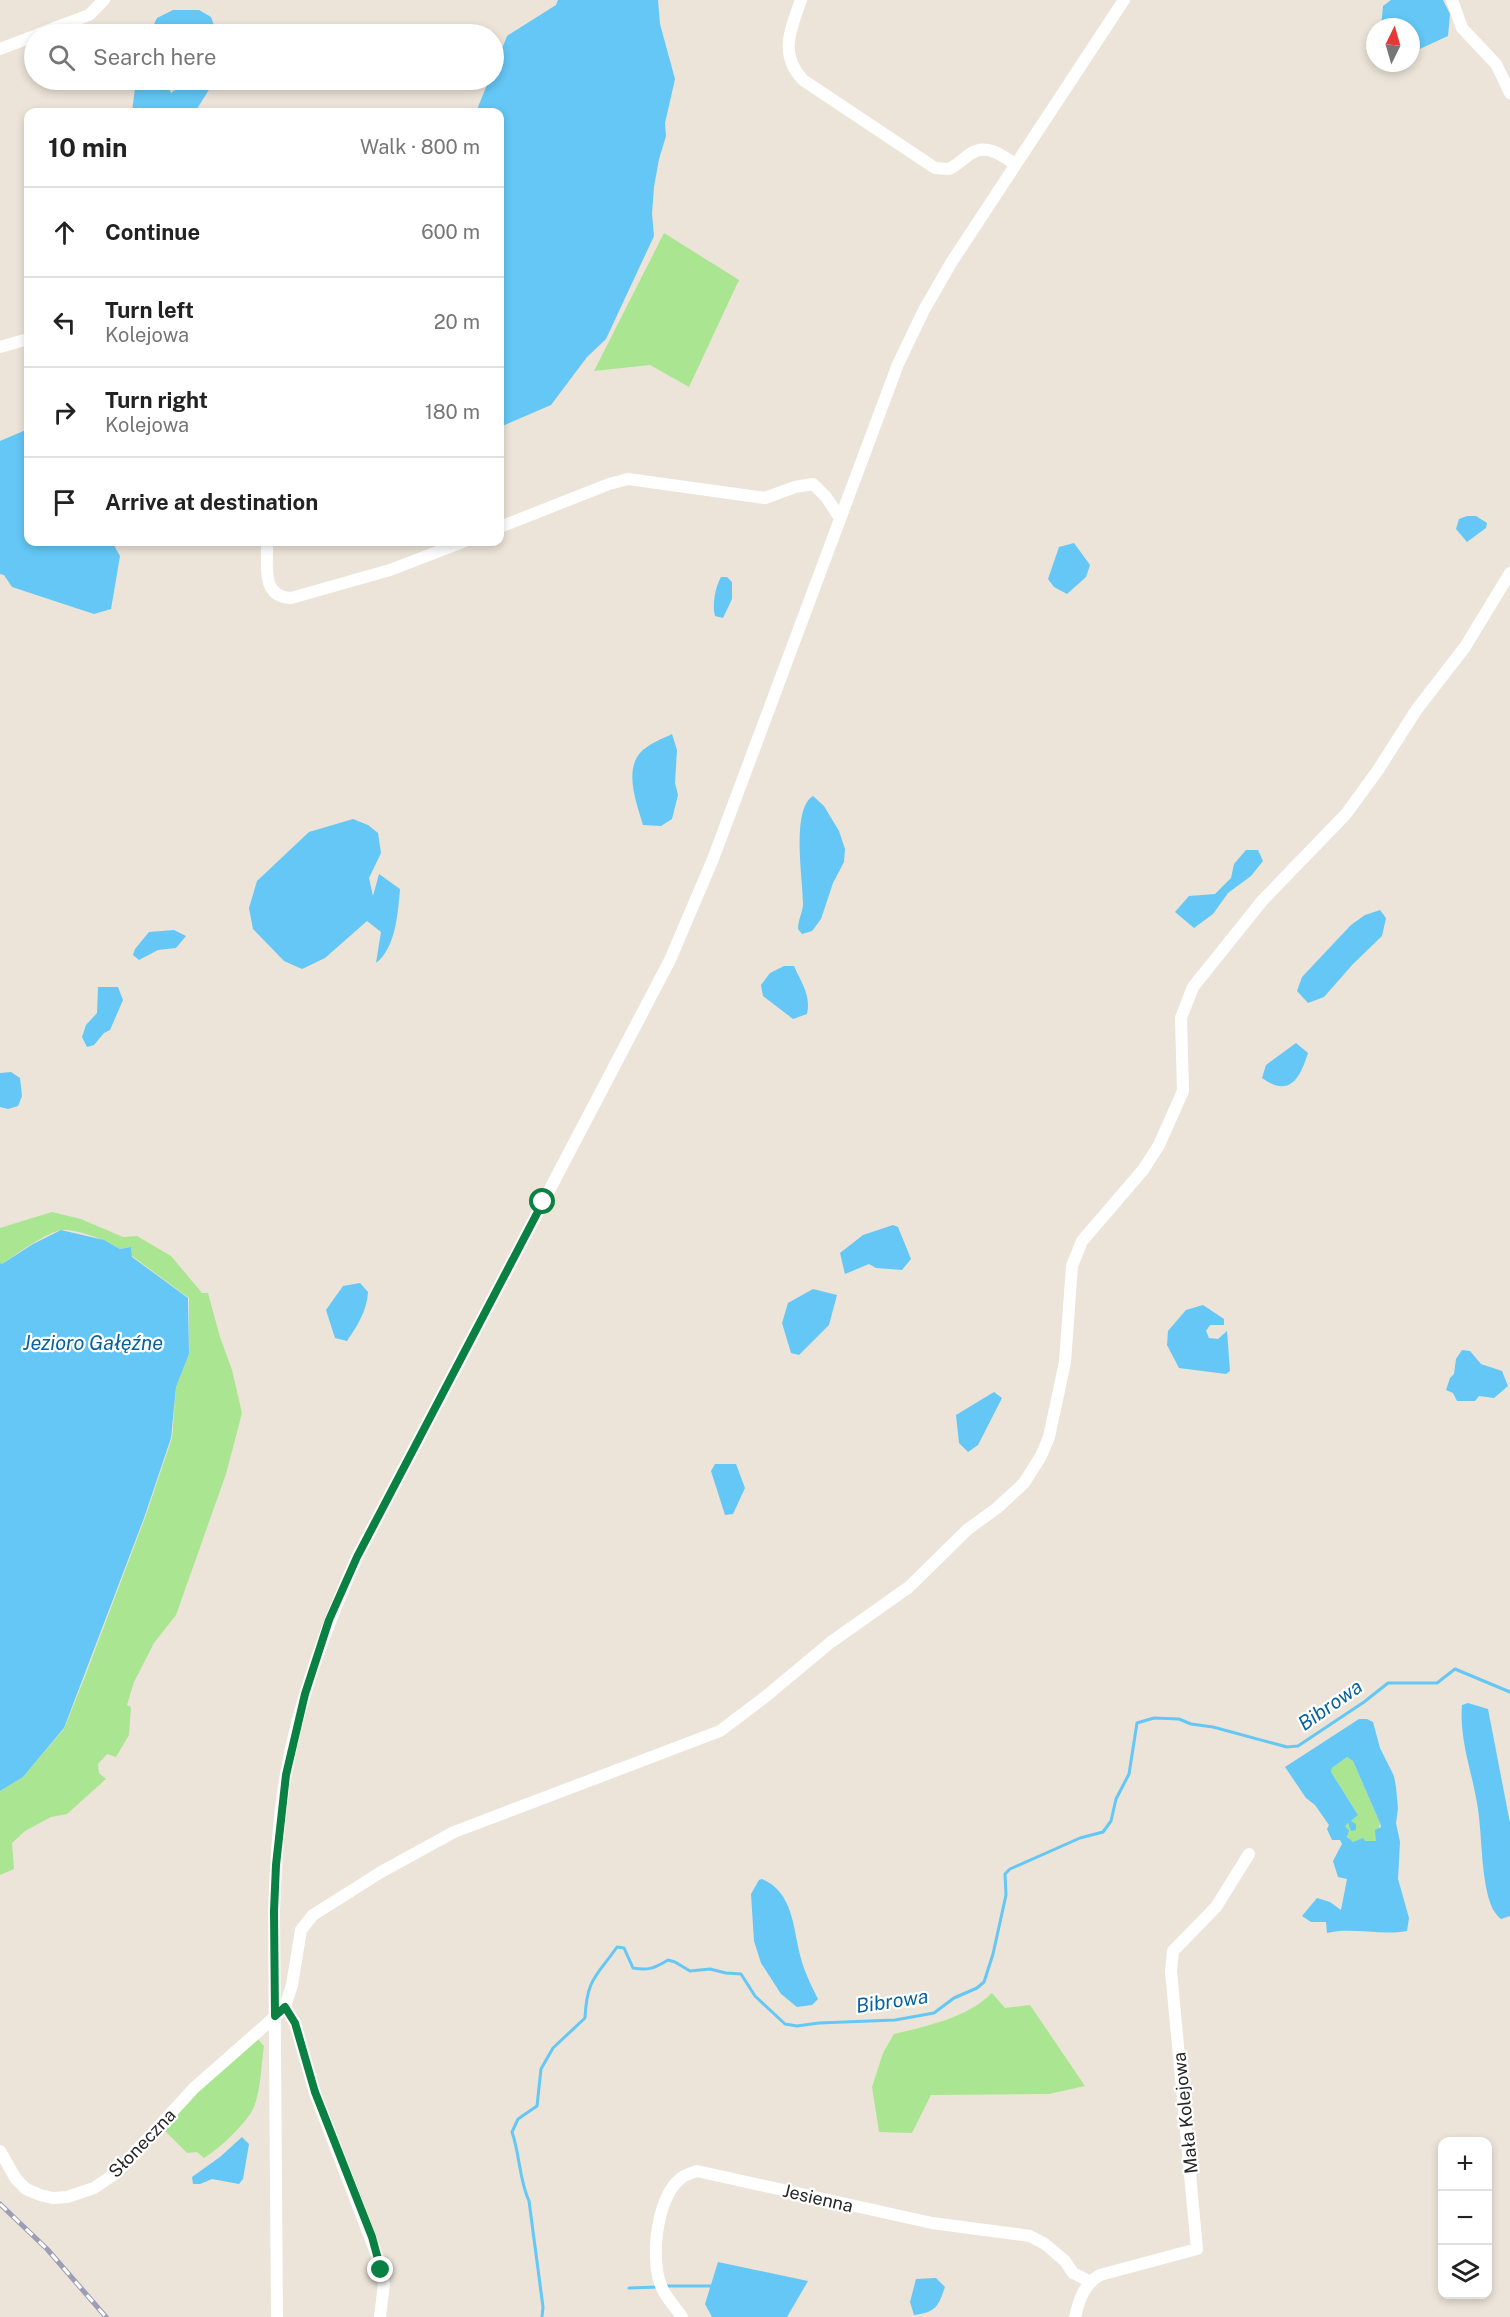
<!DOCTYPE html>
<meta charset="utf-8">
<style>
:root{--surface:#fff;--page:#f2f2f2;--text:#222;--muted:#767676;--line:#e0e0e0}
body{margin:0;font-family:"Public Sans",sans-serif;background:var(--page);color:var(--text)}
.controls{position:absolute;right:18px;bottom:18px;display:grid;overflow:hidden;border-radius:12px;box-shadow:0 3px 9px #0003}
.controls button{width:54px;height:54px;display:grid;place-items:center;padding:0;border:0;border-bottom:2px solid var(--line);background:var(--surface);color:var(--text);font:30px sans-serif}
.compass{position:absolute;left:1366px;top:18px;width:54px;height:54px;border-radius:50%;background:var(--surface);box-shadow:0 3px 9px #0003;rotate:5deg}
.stop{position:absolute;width:18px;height:18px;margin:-14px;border:4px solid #0b8043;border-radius:50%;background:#fff}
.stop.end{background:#0b8043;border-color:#fff;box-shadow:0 2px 6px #0008}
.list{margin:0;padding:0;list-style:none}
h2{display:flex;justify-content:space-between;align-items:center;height:78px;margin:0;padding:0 24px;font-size:26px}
h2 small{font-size:20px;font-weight:400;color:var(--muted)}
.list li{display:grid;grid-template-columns:39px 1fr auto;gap:18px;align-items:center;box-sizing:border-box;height:90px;padding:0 24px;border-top:2px solid var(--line)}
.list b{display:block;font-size:22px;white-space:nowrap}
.list p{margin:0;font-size:20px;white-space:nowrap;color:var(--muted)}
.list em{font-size:20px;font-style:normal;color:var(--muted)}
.icon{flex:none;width:33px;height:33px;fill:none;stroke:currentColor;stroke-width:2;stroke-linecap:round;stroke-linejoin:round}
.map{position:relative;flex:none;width:1510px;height:2317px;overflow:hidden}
.search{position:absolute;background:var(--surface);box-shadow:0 3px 9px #0003;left:24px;top:24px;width:480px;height:66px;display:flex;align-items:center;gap:15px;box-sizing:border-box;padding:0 21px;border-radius:33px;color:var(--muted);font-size:22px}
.panel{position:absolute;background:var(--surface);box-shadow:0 3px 9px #0003;left:24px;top:108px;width:480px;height:438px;border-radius:12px}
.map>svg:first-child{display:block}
.green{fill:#aae691}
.water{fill:#64c7f5;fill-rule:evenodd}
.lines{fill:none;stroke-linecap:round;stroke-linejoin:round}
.stream{stroke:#64c7f5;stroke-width:3}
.minor{stroke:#fff;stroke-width:12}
.rail-casing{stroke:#9b9eb4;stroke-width:5}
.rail{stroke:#fff;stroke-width:3;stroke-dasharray:9;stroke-linecap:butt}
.route{stroke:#0b8043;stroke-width:8}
.labels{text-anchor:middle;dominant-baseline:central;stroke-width:4.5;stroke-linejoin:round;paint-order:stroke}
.street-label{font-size:18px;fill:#282828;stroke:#fff}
.water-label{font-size:20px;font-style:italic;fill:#06629e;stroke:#fff}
</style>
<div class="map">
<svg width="1510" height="2317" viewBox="0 0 1510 2317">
<rect width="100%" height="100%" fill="#ece4d8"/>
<!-- green -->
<g class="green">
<path d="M664,233L739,280L689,387L650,365L594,371Z"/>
<path d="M52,1212L81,1219L123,1237L137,1236L171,1256L202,1293H208L220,1337L232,1370L242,1413L226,1474L176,1615L154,1643L134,1682L127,1705L131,1707L129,1735L116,1757L107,1754L98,1764L99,1773L106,1779L67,1814L51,1817L25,1831L12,1843L14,1869L0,1875V1791L23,1777L64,1729L86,1674L145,1518L172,1438L176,1387L189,1354V1298L132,1256L131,1247L120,1249C105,1240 81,1230 63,1230C49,1230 14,1256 2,1264L0,1263V1228Z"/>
<path d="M1347,1757L1353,1761L1380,1823L1376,1841L1353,1842L1349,1840L1344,1826L1348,1823L1349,1826L1352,1824L1351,1821L1358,1815L1331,1772L1332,1768Z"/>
<path d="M992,1993L1005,2008L1030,2005L1085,2086L1049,2094L931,2095L912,2133L879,2132L872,2087L883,2053L894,2034C927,2026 967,2018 992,1993Z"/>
<path d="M254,2035L264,2046C261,2066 261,2089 254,2107C247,2123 219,2149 204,2158L197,2152L187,2153L160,2126Z"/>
</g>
<!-- water -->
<g class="water">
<path d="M558,0H658L660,24L675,79L665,123L666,136L659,159L654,187L652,214L654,236L606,339L587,357L551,405L500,427V112H476L489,80H494V69L507,36L556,5Z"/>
<path d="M1391,0H1443L1450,14L1448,36L1411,53V27H1381L1383,6Z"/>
<path d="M173,10H199L211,17L217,34H149L157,18Z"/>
<path d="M136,80H165L171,93L190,80H215L195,112H132Z"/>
<path d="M28,429V542H112L120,556L111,609L94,614L12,587L4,575L0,574V441Z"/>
<path d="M1467,516H1476L1487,523L1486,528L1467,542L1456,529L1459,519Z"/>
<path d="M1074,543L1090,565L1086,577L1067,594L1054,587L1048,579L1059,547Z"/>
<path d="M721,577H727L732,582V599L723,618L715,616C712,606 715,587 721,577Z"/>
<path d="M672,734L677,750L675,783L678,795L672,819L661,826L643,825C637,804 624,772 640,753C648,744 662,739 672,734Z"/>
<path d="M813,796L824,806L839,831L845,849L844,862L833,883L821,919L812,931L802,934L798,929C798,919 804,910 803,901C803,879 791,809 813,796Z"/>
<path d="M353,819L368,825L378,833L381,853L369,878L373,896L379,874L400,889C398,912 396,948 376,963L381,932L367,921L325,958L302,969L284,961L253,929L249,908L257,881L309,832Z"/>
<path d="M1246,850H1258L1263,861L1251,876L1228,893L1213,914L1194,928L1175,912L1189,896L1215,894L1231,878L1234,864Z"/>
<path d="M1380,910L1386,918L1382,936L1353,964L1324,997L1308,1003L1297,991L1302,977L1351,925L1365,915Z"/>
<path d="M174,930L186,936L176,948L158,950L139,960L133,955L135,949L149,932Z"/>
<path d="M784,966H794C802,984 811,995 807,1014L793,1019L763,996L761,985L770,973Z"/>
<path d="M98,987H118L123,1000L110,1030L104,1033L94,1045L87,1047L82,1037L86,1025L97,1013Z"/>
<path d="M1296,1043L1308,1053C1300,1078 1290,1098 1262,1078L1266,1065Z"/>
<path d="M11,1072L20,1078L22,1096L18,1106L8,1109L0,1107V1073Z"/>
<path d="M893,1225L898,1227L911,1259L902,1270L876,1268L869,1264L845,1274L840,1253L863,1235Z"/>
<path d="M61,1230L104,1240L120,1249L131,1247L132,1257L188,1298L189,1354L176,1387L171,1438L144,1518L64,1728L23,1777L0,1791V1263L2,1264L33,1244Z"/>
<path d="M360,1283L368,1292C367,1311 357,1326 347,1341L335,1338L326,1310L343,1286Z"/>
<path d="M813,1289L837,1295L829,1325L799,1355L791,1353L782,1323L788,1303Z"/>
<path d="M1203,1305L1224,1319V1325H1210L1206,1331L1209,1338L1218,1339L1227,1331L1230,1371L1226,1374L1179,1368L1167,1345L1168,1331L1186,1310Z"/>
<path d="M1462,1350L1470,1351L1481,1364L1502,1371L1508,1386L1494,1398L1479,1396L1475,1401H1457L1453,1393L1446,1390L1450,1378L1454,1374L1456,1359Z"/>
<path d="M994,1392L1002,1398L978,1445L968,1452L959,1443L956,1415Z"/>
<path d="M715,1464H736L745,1488L733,1514L725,1515L711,1471Z"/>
<path d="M1468,1703L1488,1709L1510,1823V1916L1501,1919C1493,1912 1491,1906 1488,1896C1481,1868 1482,1837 1478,1809C1473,1774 1459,1741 1462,1705Z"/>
<path d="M1359,1719H1367L1373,1722L1380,1748L1394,1776L1396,1787L1398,1808L1396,1823L1400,1842L1398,1879L1409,1918L1407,1931C1381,1936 1352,1927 1327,1933L1326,1922H1311L1302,1916L1317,1898L1330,1902L1341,1910L1347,1879L1338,1877L1333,1861L1342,1844L1340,1840H1332L1327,1829L1329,1825L1315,1805L1306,1798L1285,1767ZM1347,1757L1353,1761L1380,1823L1381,1827L1375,1830L1376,1841H1365L1363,1838L1353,1842L1347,1837L1349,1831L1345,1826L1348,1823L1351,1831L1356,1830V1824L1351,1821L1358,1815L1331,1772L1332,1768Z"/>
<path d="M762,1879C793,1892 793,1927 800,1955C804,1971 811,1985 818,1999L812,2005L797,2007L781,1994L761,1963L754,1941L751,1894L759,1880Z"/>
<path d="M242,2137L249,2144L243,2179L239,2184L212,2179L200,2184H193L192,2177L220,2157Z"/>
<path d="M718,2262L808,2281L787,2317H712L705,2304Z"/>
<path d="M936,2278L945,2287C938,2307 936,2312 914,2315L910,2302L916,2279Z"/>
</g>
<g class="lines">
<!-- stream -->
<g class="stream">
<path d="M664,2286H711"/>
<path d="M629,2288L658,2287"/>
<path d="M542,2317L543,2307L529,2201C519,2179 520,2155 512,2132L518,2119L537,2106L541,2069L553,2048L585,2018C587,1978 596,1977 617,1947L624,1948L633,1968C648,1971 655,1968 668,1960L675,1962L690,1971L710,1969L726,1973L741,1974L755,1996L785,2024L797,2026L819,2023L895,2020L934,2013L954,1998L977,1988L984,1982L993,1954L1006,1895L1005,1874L1010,1869L1080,1838L1103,1832L1111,1821L1116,1799L1129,1774L1137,1723L1154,1718L1179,1719L1191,1724L1213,1727L1287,1747L1298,1746L1364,1702L1388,1683H1437L1455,1669L1510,1692"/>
</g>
<!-- minor -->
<g class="minor">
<path d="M801,0C790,31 779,54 803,80L935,168L949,169C957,165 963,159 970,154C986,143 1002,155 1015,164"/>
<path d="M1452,0L1462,28L1496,64L1510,93"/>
<path d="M38,34L89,15L104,0"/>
<path d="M0,49L34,36"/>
<path d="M0,347L28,339"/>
<path d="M500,527L609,484L628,479L765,498L795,487L813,484L826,497L840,518"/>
<path d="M267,542C268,564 260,597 291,598L390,570L463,542"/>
<path d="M285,2007L292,1985L301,1930L313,1915L381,1872L454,1832L720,1731L765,1697L831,1642L909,1587L968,1529L997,1508L1024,1483L1041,1456L1049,1437L1065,1362L1072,1266L1082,1241L1143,1170L1159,1145L1183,1091L1181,1018L1193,987L1262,901L1346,814L1378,770L1417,709L1465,647L1510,573"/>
<path d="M285,2007L295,2023L315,2093L378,2258L384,2284L380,2317"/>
<path d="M0,2151L16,2179L26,2189L40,2195L53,2198L67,2197L94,2188L116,2173L194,2088L278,2014"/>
<path d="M277,2317L274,1911C276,1866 278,1819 286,1774C299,1699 326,1627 357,1557L670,960L713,859L898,364L924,310L951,263L1124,0"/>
<path d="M682,2317C676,2308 668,2300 663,2290C649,2264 656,2198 680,2179C684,2175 692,2173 697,2171L932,2223L1030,2236L1045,2244L1065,2261L1073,2273L1091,2282"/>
<path d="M1075,2317C1079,2300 1084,2284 1100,2275L1197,2249L1171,1971L1173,1951L1216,1907L1249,1854"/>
</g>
<defs>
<path id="rail" d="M0,2204L47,2249L106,2317"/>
</defs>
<!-- rail casing -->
<use href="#rail" class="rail-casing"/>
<!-- rail -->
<use href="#rail" class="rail"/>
</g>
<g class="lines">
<!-- route -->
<path class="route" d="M381,2270L372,2237L315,2092L295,2023L285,2007L275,2016L274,1911L276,1865L286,1775L305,1694L329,1620L357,1557L543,1202"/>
</g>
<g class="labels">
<!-- street labels -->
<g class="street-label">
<text transform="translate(1185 2113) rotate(-96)">Mała Kolejowa</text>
<text transform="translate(142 2143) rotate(-46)">Słoneczna</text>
<text transform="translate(818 2198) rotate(13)">Jesienna</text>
</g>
<!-- water labels -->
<g class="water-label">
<text x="93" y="1343">Jezioro Gałęźne</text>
<text transform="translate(1330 1705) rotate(-35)">Bibrowa</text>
<text transform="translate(892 2001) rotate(-8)">Bibrowa</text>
</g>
</g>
</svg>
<div class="controls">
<button>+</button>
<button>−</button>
<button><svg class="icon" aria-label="layers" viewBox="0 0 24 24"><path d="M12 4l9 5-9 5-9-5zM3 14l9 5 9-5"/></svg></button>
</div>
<svg class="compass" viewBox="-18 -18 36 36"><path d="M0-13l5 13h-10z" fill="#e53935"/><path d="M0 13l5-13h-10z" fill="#767676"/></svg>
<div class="stop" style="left:543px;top:1202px"></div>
<div class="stop end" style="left:381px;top:2270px"></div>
<div class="search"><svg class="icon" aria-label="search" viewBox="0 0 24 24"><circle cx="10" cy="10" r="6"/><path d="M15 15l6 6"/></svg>Search here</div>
<section class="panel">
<h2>10 min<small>Walk · 800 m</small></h2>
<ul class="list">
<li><svg class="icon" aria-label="ahead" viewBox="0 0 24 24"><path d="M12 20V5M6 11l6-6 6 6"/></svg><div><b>Continue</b></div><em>600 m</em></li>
<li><svg class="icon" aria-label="left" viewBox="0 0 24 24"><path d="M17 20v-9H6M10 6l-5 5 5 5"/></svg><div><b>Turn left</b><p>Kolejowa</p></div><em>20 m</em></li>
<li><svg class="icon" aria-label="right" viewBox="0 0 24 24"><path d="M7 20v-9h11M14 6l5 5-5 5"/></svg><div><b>Turn right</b><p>Kolejowa</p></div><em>180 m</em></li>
<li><svg class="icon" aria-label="arrive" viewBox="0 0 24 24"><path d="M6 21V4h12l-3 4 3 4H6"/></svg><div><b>Arrive at destination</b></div></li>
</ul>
</section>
</div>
